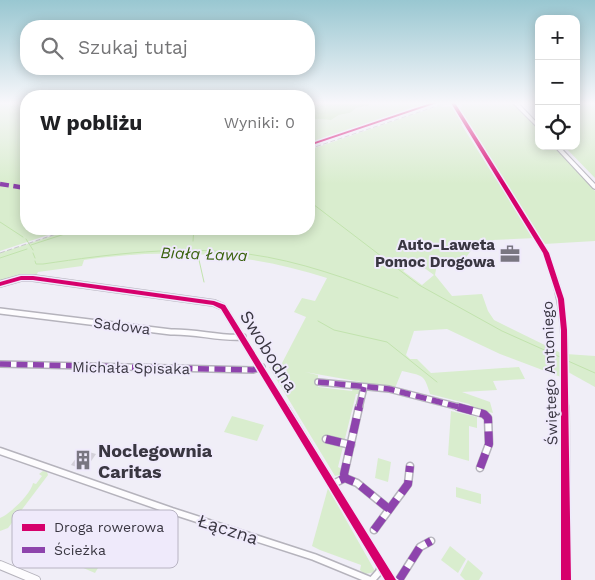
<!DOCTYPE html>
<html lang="pl">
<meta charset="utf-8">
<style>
:root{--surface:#fff;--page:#f2f2f2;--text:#202124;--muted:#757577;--line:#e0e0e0}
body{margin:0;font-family:"Work Sans",sans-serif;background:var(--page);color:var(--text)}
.controls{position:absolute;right:15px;top:15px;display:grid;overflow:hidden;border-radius:10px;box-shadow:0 2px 12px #0003}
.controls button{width:45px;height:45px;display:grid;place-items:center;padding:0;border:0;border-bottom:1px solid var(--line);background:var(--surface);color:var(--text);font:25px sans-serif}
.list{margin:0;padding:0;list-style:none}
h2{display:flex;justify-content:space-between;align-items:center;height:65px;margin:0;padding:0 20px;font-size:21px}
h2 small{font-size:16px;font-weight:400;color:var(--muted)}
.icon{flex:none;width:28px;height:28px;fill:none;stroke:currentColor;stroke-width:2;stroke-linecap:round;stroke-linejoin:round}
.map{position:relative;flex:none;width:595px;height:580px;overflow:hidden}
.search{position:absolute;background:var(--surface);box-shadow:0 2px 12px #0003;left:20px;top:20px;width:295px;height:55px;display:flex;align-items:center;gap:12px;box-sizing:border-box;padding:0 18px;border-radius:20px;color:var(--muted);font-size:19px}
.panel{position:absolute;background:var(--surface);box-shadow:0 2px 12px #0003;left:20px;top:90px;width:295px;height:145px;border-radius:20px}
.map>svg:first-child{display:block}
.green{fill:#d9edce;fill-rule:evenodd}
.water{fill:#c2e3ae}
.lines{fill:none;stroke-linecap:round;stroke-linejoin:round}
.stream{stroke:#c2e3ae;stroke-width:1}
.building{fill:#d3d0d9}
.minor-far1-casing{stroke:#b5b3bc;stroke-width:8}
.minor-casing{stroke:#b5b3bc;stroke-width:9}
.tertiary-far3-casing{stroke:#b5b3bc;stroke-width:5}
.tertiary-far2-casing{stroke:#b5b3bc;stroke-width:6}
.tertiary-far1-casing{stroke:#b5b3bc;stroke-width:8}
.tertiary-casing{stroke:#b5b3bc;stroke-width:10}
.motorway-casing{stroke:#b5b3bc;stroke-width:2}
.minor-far1{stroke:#fdfcfe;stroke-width:5}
.minor{stroke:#fdfcfe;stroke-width:6}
.tertiary-far3{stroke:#fdfcfe;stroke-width:3}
.tertiary-far2{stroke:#fdfcfe;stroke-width:4.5}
.tertiary-far1{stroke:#fdfcfe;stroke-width:5.5}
.tertiary{stroke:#fdfcfe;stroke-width:8}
.motorway{fill:#fdfcfe;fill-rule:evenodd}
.rail{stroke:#c8c8ca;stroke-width:1;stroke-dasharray:5 2.5;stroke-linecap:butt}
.quiet-far2{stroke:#8e44ad;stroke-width:4.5;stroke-dasharray:9 4.5;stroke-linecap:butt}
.quiet-far1{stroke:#8e44ad;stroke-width:5.5;stroke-dasharray:11 5.5;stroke-linecap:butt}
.quiet{stroke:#8e44ad;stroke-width:8;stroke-dasharray:15 8;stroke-linecap:butt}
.cycleway-casing{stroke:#efeafb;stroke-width:3}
.cycleway{fill:#d6006c;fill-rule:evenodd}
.labels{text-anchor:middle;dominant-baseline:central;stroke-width:4;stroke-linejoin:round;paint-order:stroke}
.poi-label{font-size:15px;font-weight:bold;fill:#393641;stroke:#efeafb;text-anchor:end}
.street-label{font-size:15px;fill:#393641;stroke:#efeafb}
.water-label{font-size:16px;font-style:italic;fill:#3a620f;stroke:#efeafb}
.near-street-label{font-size:18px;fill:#393641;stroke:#efeafb}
.near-poi-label{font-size:18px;font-weight:bold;fill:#393641;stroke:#efeafb;text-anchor:start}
.key{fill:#efeafb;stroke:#b8b4c3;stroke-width:1}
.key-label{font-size:14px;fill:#393641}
</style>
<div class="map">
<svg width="595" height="580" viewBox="0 0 595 580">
<rect width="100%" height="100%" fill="#f0eef7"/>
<!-- green -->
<g class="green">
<path d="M0,103H26V229H66L0,251Z"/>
<path d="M370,103H432L309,144V126L313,125L312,121L316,119L331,120L339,115L350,113L356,108L365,107Z"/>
<path d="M436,103H443L309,147V145Z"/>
<path d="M447,103H452L440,107L453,106C457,111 461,117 463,124H461L525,225L528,226L536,238L493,240L494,250L472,249L462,263L437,264L435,275L452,296L482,294L488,311L494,320L561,353V377L500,354L447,329L414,331L406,355L410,359H417L431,373L519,367L525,379L493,381L497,390L462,392L490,402L493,413L475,409L469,404L430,394C424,373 422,376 402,371L395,388L305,372L318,375V387L352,391L353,388L361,389L360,394H356L338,467L342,469L340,475L335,476L269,367L281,365L306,317L294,312L302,298L315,301L327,278C246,252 168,248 84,260L82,266L38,272L36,276L0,283V253L73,229H309V150ZM416,262L434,275L422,285L403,271Z"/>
<path d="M460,103H514L539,130V146H554L595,191V241L544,244L458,109L462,107Z"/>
<path d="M576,103H595V178L564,146H576Z"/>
<path d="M566,354L595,356V387L568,372Z"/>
<path d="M451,411L477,417V428L469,426V461L448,455Z"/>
<path d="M232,416L264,425L257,441L224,432Z"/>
<path d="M378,458L391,462L388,482L375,478Z"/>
<path d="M43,471L47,472L48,475L8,528L0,531V518C10,514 31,494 33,483L36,484L42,476L39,474Z"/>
<path d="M456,487L481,494V504L456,497Z"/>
<path d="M328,488L375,571L371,573L364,574L360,570L361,565L320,550L312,546Z"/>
<path d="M450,546L466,559L458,573L441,560Z"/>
<path d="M100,548L108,551L95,573L81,567Z"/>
<path d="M468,560L483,573L479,580H465L460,575Z"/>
</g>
<!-- water -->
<path class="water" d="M309,103H370L368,106L356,108L350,113L339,115L331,120L316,119L312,121L315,125L309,126Z"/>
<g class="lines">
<!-- stream -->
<g class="stream">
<path d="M309,201L419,285L502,331L560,357"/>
<path d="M0,222L23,237"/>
<path d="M26,239L33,250"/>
<path d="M193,241L194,229"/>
<path d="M31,245L80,229"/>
<path d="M197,251L204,282"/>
<path d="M33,253L35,258"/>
<path d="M0,258L27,249"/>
<path d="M35,261L36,264H43C111,254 180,245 248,254C300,261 349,279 398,298"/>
<path d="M318,321L334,330L387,342L437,382"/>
<path d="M568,361L595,373"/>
</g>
</g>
<!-- building -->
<path class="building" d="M82,450L96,454L85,470L71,465Z"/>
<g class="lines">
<defs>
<g id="minor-far1">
<path d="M0,284L21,278H33L214,303L223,307L285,408"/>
<path d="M0,311L171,332C196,331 219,339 243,337"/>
<path d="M0,364L253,370L262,367"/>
<path d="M318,382L389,389L463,408"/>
<path d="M359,408L364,387"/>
</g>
<g id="minor">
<path d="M285,407L391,580"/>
<path d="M458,407L484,414L488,418L489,444L480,468"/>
<path d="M326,439L351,445"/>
<path d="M0,451L172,511L314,557L370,580"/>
<path d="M345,478L344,474L359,407"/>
<path d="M333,484L345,478L357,483L389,509"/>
<path d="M374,530L408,484L410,466"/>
<path d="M372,580L379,572L382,564"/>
<path d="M399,580L420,547L431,541"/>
</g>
<path id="tertiary-far3" d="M453,103L500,179"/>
<path id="tertiary-far2" d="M499,178L546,253L554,278"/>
<path id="tertiary-far1" d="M554,277C568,319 564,364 565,408"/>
<g id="tertiary">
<path d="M565,407L566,580"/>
<path d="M0,565L36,580"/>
</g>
<g id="motorway">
<path d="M513,103H518L539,125V129Z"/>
<path d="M554,146H559L595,184V189L593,188Z"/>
</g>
</defs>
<!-- minor-far1 casing -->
<use href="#minor-far1" class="minor-far1-casing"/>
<!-- minor casing -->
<use href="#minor" class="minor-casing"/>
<!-- tertiary-far3 casing -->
<use href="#tertiary-far3" class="tertiary-far3-casing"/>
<!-- tertiary-far2 casing -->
<use href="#tertiary-far2" class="tertiary-far2-casing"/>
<!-- tertiary-far1 casing -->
<use href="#tertiary-far1" class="tertiary-far1-casing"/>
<!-- tertiary casing -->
<use href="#tertiary" class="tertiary-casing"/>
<!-- motorway casing -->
<use href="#motorway" class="motorway-casing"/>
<!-- minor-far1 -->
<use href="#minor-far1" class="minor-far1"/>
<!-- minor -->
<use href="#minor" class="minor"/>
<!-- tertiary-far3 -->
<use href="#tertiary-far3" class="tertiary-far3"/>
<!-- tertiary-far2 -->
<use href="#tertiary-far2" class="tertiary-far2"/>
<!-- tertiary-far1 -->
<use href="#tertiary-far1" class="tertiary-far1"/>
<!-- tertiary -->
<use href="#tertiary" class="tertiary"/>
<!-- motorway -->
<use href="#motorway" class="motorway"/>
<!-- rail -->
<g class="rail">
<path d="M309,149L446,103"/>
<path d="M0,253L71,229"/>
</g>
<!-- quiet-far2 -->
<path class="quiet-far2" d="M0,184L26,188"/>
<!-- quiet-far1 -->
<g class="quiet-far1">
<path d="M0,364L253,370L262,367"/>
<path d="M318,382L389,389L463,408"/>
<path d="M359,408L364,387"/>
</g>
<!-- quiet -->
<g class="quiet">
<path d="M458,407L484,414L488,418L489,444L480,468"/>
<path d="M326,439L351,445"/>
<path d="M345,478L344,474L359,407"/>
<path d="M340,480L345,478L357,483L389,509"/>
<path d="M374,530L408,484L410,466"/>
<path d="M399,580L420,547L431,541"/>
</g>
<defs>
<g id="cycleway">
<path d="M431,103H437L309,146V144Z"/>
<path d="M451,103H455L549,253L564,299L567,330L571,580H561V330L558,299L543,253Z"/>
<path d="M21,276H33L214,301L225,305L396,580H385L221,309L213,305L33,280H21L0,286V282Z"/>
</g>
</defs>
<!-- cycleway casing -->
<use href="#cycleway" class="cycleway-casing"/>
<!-- cycleway -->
<use href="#cycleway" class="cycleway"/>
</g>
<!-- sky -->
<linearGradient id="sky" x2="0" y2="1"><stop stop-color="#99c7d1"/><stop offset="0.56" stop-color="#f8f7fb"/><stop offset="1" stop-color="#f8f7fb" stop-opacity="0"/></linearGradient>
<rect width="595" height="184" fill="url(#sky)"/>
<!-- icons -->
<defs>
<symbol id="office-bare" viewBox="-9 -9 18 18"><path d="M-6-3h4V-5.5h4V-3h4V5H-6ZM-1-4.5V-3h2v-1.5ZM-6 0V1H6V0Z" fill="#797681" stroke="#efeafb" stroke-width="2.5" paint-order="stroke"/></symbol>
<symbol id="building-bare" viewBox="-9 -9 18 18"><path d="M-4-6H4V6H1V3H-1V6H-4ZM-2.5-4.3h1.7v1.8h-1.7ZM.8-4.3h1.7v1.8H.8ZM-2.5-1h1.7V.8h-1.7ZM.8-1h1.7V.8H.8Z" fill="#797681" stroke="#efeafb" stroke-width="2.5" paint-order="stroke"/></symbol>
</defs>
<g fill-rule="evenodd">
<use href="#office-bare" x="496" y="240" width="28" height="28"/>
<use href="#building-bare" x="69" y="446" width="28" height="28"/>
</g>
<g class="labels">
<!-- poi labels -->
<g class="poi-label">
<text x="495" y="245">Auto-Laweta<tspan x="495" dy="17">Pomoc Drogowa</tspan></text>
</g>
<!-- street labels -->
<g class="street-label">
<text transform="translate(122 326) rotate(7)">Sadowa</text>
<text transform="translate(131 368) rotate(1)">Michała Spisaka</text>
<text transform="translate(550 373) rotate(-92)">Świętego Antoniego</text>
</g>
<!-- water labels -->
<g class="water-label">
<text transform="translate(204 254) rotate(2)">Biała Ława</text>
</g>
<!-- near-street labels -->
<g class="near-street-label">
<text transform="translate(269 351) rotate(58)">Swobodna</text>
<text transform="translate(228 529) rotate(18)">Łączna</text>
</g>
<!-- near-poi labels -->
<g class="near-poi-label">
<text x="98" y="450">Noclegownia<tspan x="98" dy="21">Caritas</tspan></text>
</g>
</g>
<!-- legend -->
<rect x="12" y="510" width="166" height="58" rx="8" class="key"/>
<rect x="22" y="524" width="23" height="7" fill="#d6006c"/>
<rect x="22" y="547" width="23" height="6" fill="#8e44ad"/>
<g class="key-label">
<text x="54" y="532">Droga rowerowa</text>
<text x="54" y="555">Ścieżka</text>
</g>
</svg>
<div class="controls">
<button>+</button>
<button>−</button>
<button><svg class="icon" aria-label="locate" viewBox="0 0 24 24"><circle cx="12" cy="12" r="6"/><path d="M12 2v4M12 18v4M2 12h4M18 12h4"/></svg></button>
</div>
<div class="search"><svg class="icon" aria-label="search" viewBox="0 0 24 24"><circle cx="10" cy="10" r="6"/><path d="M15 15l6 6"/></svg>Szukaj tutaj</div>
<section class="panel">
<h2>W pobliżu<small>Wyniki: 0</small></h2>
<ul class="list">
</ul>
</section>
</div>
